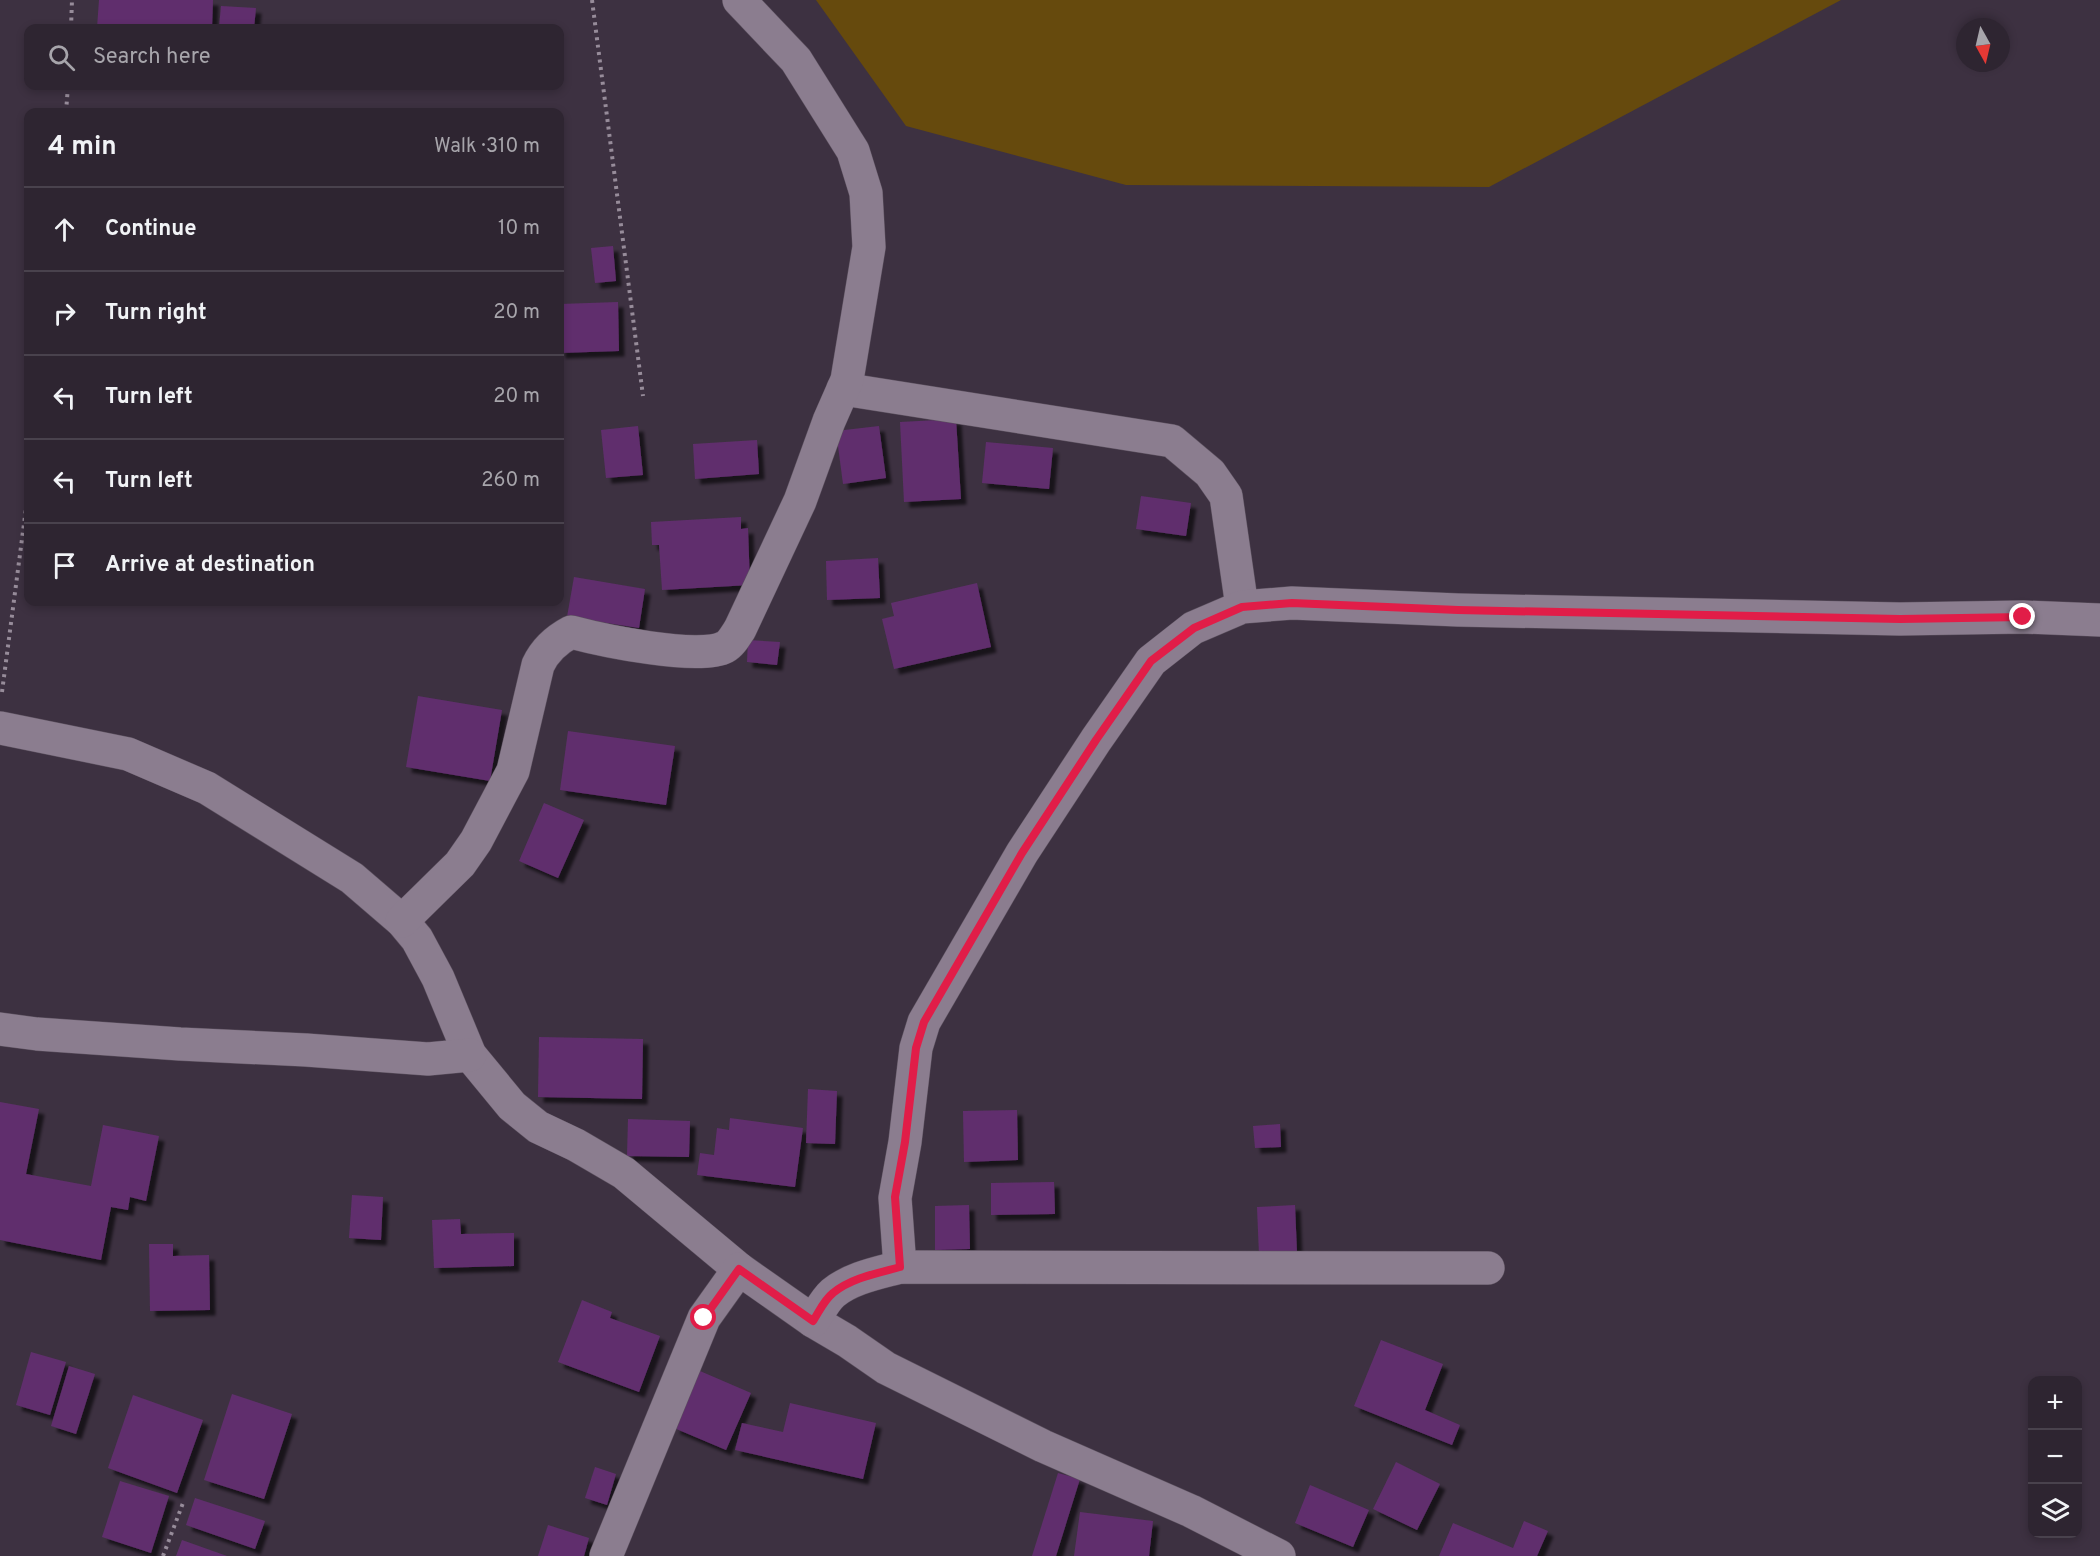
<!DOCTYPE html>
<meta charset="utf-8">
<style>
:root{--surface:#2e2531;--page:#3a313d;--text:#f1f3f6;--muted:#a7a5ab;--line:#49424d}
body{margin:0;font-family:Overpass,sans-serif;background:var(--page);color:var(--text)}
.controls{position:absolute;right:18px;bottom:18px;display:grid;overflow:hidden;border-radius:12px;box-shadow:0 3px 9px #0003}
.controls button{width:54px;height:54px;display:grid;place-items:center;padding:0;border:0;border-bottom:2px solid var(--line);background:var(--surface);color:var(--text);font:30px sans-serif}
.compass{position:absolute;left:1956px;top:18px;width:54px;height:54px;border-radius:50%;background:var(--surface);box-shadow:0 3px 9px #0003;rotate:172deg}
.stop{position:absolute;width:18px;height:18px;margin:-14px;border:4px solid #e11d48;border-radius:50%;background:#fff}
.stop.end{background:#e11d48;border-color:#fff;box-shadow:0 2px 6px #0008}
.list{margin:0;padding:0;list-style:none}
h2{display:flex;justify-content:space-between;align-items:center;height:78px;margin:0;padding:0 24px;font-size:26px}
h2 small{font-size:20px;font-weight:400;color:var(--muted)}
.list li{display:grid;grid-template-columns:39px 1fr auto;gap:18px;align-items:center;box-sizing:border-box;height:84px;padding:0 24px;border-top:2px solid var(--line)}
.list b{display:block;font-size:22px;white-space:nowrap}
.list em{font-size:20px;font-style:normal;color:var(--muted)}
.icon{flex:none;width:33px;height:33px;fill:none;stroke:currentColor;stroke-width:2;stroke-linecap:round;stroke-linejoin:round}
.map{position:relative;flex:none;width:2100px;height:1556px;overflow:hidden}
.search{position:absolute;background:var(--surface);box-shadow:0 3px 9px #0003;left:24px;top:24px;width:540px;height:66px;display:flex;align-items:center;gap:15px;box-sizing:border-box;padding:0 21px;border-radius:12px;color:var(--muted);font-size:22px}
.panel{position:absolute;background:var(--surface);box-shadow:0 3px 9px #0003;left:24px;top:108px;width:540px;height:498px;border-radius:12px}
.map>svg:first-child{display:block}
.green{fill:#664a0d}
.building{fill:#602e6d;filter:url(#shadow)}
.lines{fill:none;stroke-linecap:round;stroke-linejoin:round}
.street-casing{stroke:#5b505e;stroke-width:34}
.path{stroke:#978c9a;stroke-width:4;stroke-dasharray:3 4.5;stroke-linecap:butt}
.street{stroke:#8b7d8f;stroke-width:33}
.route{stroke:#e11d48;stroke-width:8}
</style>
<div class="map">
<svg width="2100" height="1556" viewBox="0 0 2100 1556">
<defs>
<filter id="shadow"><feDropShadow dx="5.5" dy="5.5" stdDeviation="1.5" flood-color="#0009"/></filter>
</defs>
<rect width="100%" height="100%" fill="#3d3141"/>
<!-- green -->
<path class="green" d="M816,0H1841L1489,187L1126,185L906,126Z"/>
<!-- building -->
<g class="building">
<path d="M99,0H213L212,28H97Z"/>
<path d="M221,6L256,8L254,28H219Z"/>
<path d="M613,246L616,281L595,283L591,248Z"/>
<path d="M618,302L619,351L560,353V304Z"/>
<path d="M956,419L961,499L904,502L900,422Z"/>
<path d="M638,426L643,475L606,478L601,430Z"/>
<path d="M879,426L886,478L843,484L836,431Z"/>
<path d="M757,440L759,474L695,479L693,444Z"/>
<path d="M986,442L1053,448L1049,489L982,483Z"/>
<path d="M1141,496L1191,503L1186,536L1136,529Z"/>
<path d="M741,517V529L748,528L750,585L662,590L659,545H652L651,522Z"/>
<path d="M878,558L880,598L827,600L826,561Z"/>
<path d="M574,577L645,589L639,628L567,617Z"/>
<path d="M977,583L991,647L894,669L882,619L894,616L891,603Z"/>
<path d="M748,640L780,642L777,665L747,662Z"/>
<path d="M418,696L502,710L490,781L406,767Z"/>
<path d="M568,731L675,746L666,805L560,790Z"/>
<path d="M544,803L584,820L558,878L519,861Z"/>
<path d="M539,1037L643,1039L642,1099L538,1097Z"/>
<path d="M808,1089L837,1091L835,1144L806,1143Z"/>
<path d="M0,1102L39,1109L26,1174L91,1186L103,1125L159,1136L146,1201L130,1197L128,1210L111,1207L101,1260L0,1240Z"/>
<path d="M1017,1110L1018,1160L964,1162L963,1111Z"/>
<path d="M730,1118L803,1128L795,1187L697,1175L700,1153L714,1155L717,1128L729,1130Z"/>
<path d="M628,1119L690,1121L689,1157L627,1156Z"/>
<path d="M1280,1124L1281,1147L1255,1148L1253,1126Z"/>
<path d="M1054,1182L1055,1214L991,1215V1183Z"/>
<path d="M352,1195L383,1197L381,1240L349,1238Z"/>
<path d="M969,1205L970,1249L935,1250V1206Z"/>
<path d="M1295,1205L1297,1253L1259,1255L1257,1207Z"/>
<path d="M460,1219L461,1234L514,1233V1266L434,1268L432,1220Z"/>
<path d="M149,1244H173V1256L209,1255L210,1310L150,1311Z"/>
<path d="M582,1300L612,1312L610,1318L660,1336L639,1392L558,1362Z"/>
<path d="M1381,1340L1443,1364L1425,1410L1460,1425L1452,1445L1354,1406Z"/>
<path d="M31,1352L66,1362L50,1415L16,1405Z"/>
<path d="M69,1366L95,1374L76,1434L51,1426Z"/>
<path d="M700,1371L751,1393L726,1450L674,1428Z"/>
<path d="M232,1394L292,1414L264,1499L204,1480Z"/>
<path d="M133,1395L203,1420L177,1493L108,1468Z"/>
<path d="M790,1403L876,1423L863,1479L735,1450L742,1423L783,1432Z"/>
<path d="M1396,1462L1440,1484L1417,1530L1373,1509Z"/>
<path d="M595,1467L616,1474L607,1505L585,1498Z"/>
<path d="M1058,1473L1080,1479L1056,1556H1032Z"/>
<path d="M120,1481L169,1496L151,1553L102,1537Z"/>
<path d="M1310,1485L1369,1510L1353,1547L1295,1523Z"/>
<path d="M195,1498L265,1521L255,1549L186,1525Z"/>
<path d="M1080,1512L1153,1521L1149,1556H1074Z"/>
<path d="M1524,1521L1548,1531L1537,1556H1439L1453,1523L1513,1548Z"/>
<path d="M548,1525L589,1538L584,1556H538Z"/>
<path d="M182,1540L227,1556H176Z"/>
</g>
<g class="lines">
<defs>
<g id="street">
<path d="M843,389L1172,441L1210,473L1226,496L1242,607"/>
<path d="M0,728L128,754L207,788L352,878L402,921L417,939L438,978L470,1055L512,1106L538,1127L576,1145L624,1173L739,1269L813,1321L847,1341L886,1368L1043,1446L1191,1511L1279,1556"/>
<path d="M402,921L460,864L476,841L513,771L538,665C545,650 556,640 571,632C601,640 700,661 725,647C731,644 736,635 740,629L800,501L829,421L847,380L869,247L866,193L853,151L796,60L739,0"/>
<path d="M0,1029L37,1034L180,1044L306,1050L428,1059L470,1055"/>
<path d="M900,1267L895,1198L905,1142L916,1048L924,1022L1022,853L1096,740L1151,661L1193,628L1242,607L1292,603L1458,610L1900,619L2023,617L2100,620"/>
<path d="M813,1321C819,1312 825,1300 833,1293C851,1278 878,1273 900,1267L1488,1268"/>
<path d="M606,1556L704,1318L739,1269"/>
</g>
</defs>
<!-- street casing -->
<use href="#street" class="street-casing"/>
<!-- path -->
<g class="path">
<path d="M592,0L643,396"/>
<path d="M71,28L72,0"/>
<path d="M66,112L68,86"/>
<path d="M2,692L28,493"/>
<path d="M163,1556L183,1503"/>
</g>
<!-- street -->
<use href="#street" class="street"/>
</g>
<g class="lines">
<!-- route -->
<path class="route" d="M704,1318L739,1269L813,1321C819,1312 824,1300 833,1293C851,1278 878,1273 900,1267L895,1197L905,1142L916,1048L924,1022L1022,853L1096,740L1151,661L1194,628L1242,607L1292,603L1458,610L1900,619L2023,617"/>
</g>
</svg>
<div class="controls">
<button>+</button>
<button>−</button>
<button><svg class="icon" aria-label="layers" viewBox="0 0 24 24"><path d="M12 4l9 5-9 5-9-5zM3 14l9 5 9-5"/></svg></button>
</div>
<svg class="compass" viewBox="-18 -18 36 36"><path d="M0-13l5 13h-10z" fill="#e53935"/><path d="M0 13l5-13h-10z" fill="#a7a5ab"/></svg>
<div class="stop" style="left:704px;top:1318px"></div>
<div class="stop end" style="left:2023px;top:617px"></div>
<div class="search"><svg class="icon" aria-label="search" viewBox="0 0 24 24"><circle cx="10" cy="10" r="6"/><path d="M15 15l6 6"/></svg>Search here</div>
<section class="panel">
<h2>4 min<small>Walk · 310 m</small></h2>
<ul class="list">
<li><svg class="icon" aria-label="ahead" viewBox="0 0 24 24"><path d="M12 20V5M6 11l6-6 6 6"/></svg><div><b>Continue</b></div><em>10 m</em></li>
<li><svg class="icon" aria-label="right" viewBox="0 0 24 24"><path d="M7 20v-9h11M14 6l5 5-5 5"/></svg><div><b>Turn right</b></div><em>20 m</em></li>
<li><svg class="icon" aria-label="left" viewBox="0 0 24 24"><path d="M17 20v-9H6M10 6l-5 5 5 5"/></svg><div><b>Turn left</b></div><em>20 m</em></li>
<li><svg class="icon" aria-label="left" viewBox="0 0 24 24"><path d="M17 20v-9H6M10 6l-5 5 5 5"/></svg><div><b>Turn left</b></div><em>260 m</em></li>
<li><svg class="icon" aria-label="arrive" viewBox="0 0 24 24"><path d="M6 21V4h12l-3 4 3 4H6"/></svg><div><b>Arrive at destination</b></div></li>
</ul>
</section>
</div>
